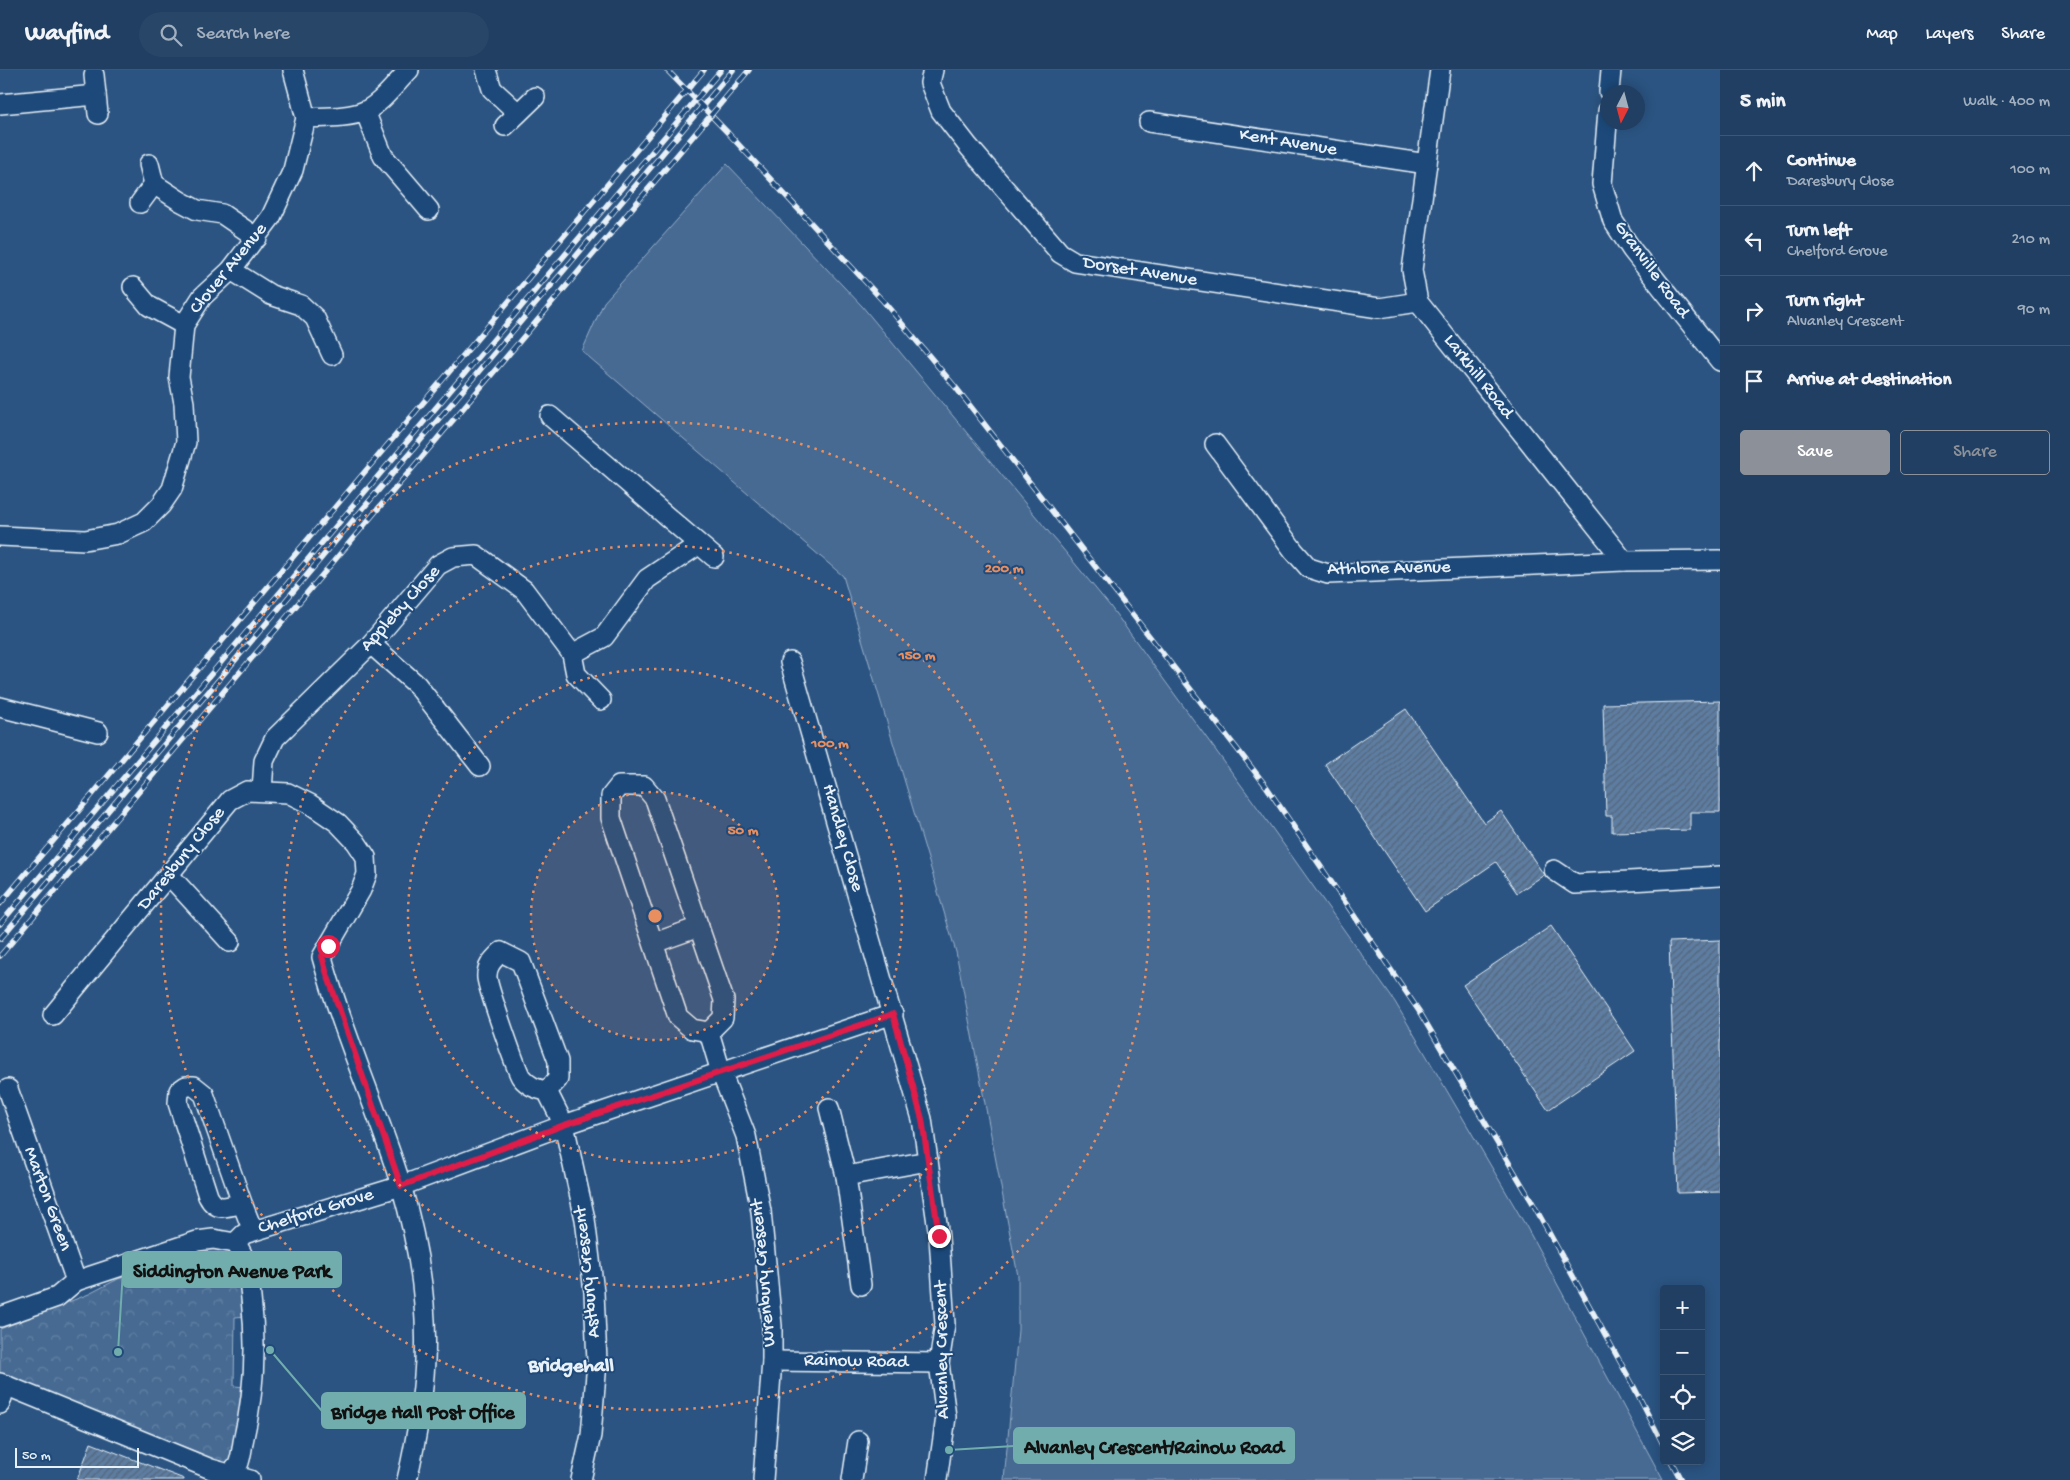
<!DOCTYPE html>
<meta charset="utf-8">
<style>
:root{--surface:#203f62;--page:#284668;--text:#f1f3f6;--muted:#a2afbe;--line:#3d5877;--accent:#8c9099}
body{margin:0;font-family:"Gochi Hand",sans-serif;background:var(--page);color:var(--text)}
.controls{position:absolute;right:15px;bottom:15px;display:grid;overflow:hidden;border-radius:5px;box-shadow:0 2px 12px #0003}
.controls button{width:45px;height:45px;display:grid;place-items:center;padding:0;border:0;border-bottom:1px solid var(--line);background:var(--surface);color:var(--text);font:25px sans-serif}
.compass{position:absolute;left:1600px;top:15px;width:45px;height:45px;border-radius:50%;background:var(--surface);box-shadow:0 2px 12px #0003;rotate:186deg}
.scale{position:absolute;left:15px;bottom:12px;width:124px;box-sizing:border-box;padding-left:5px;border:2px solid #e8f1f8;border-top:0;font-size:14px;line-height:18px;white-space:nowrap;color:#e8f1f8;-webkit-text-stroke:4px #1f4a7a;paint-order:stroke}
.stop{position:absolute;width:15px;height:15px;margin:-11px;border:4px solid #e11d48;border-radius:50%;background:#fff}
.stop.end{background:#e11d48;border-color:#fff;box-shadow:0 1px 5px #0008}
.list{margin:0;padding:0;list-style:none}
h2{display:flex;justify-content:space-between;align-items:center;height:65px;margin:0;padding:0 20px;font-size:21px}
h2 small{font-size:16px;font-weight:400;color:var(--muted)}
.list li{display:grid;grid-template-columns:32px 1fr auto;gap:15px;align-items:center;box-sizing:border-box;height:70px;padding:0 20px;border-top:1px solid var(--line)}
.list b{display:block;font-size:19px;white-space:nowrap}
.list p{margin:0;font-size:16px;white-space:nowrap;color:var(--muted)}
.list em{font-size:16px;font-style:normal;color:var(--muted)}
.actions{display:flex;gap:10px;padding:15px 20px}
.actions a{flex:1;padding:11px 0;border:1px solid var(--accent);border-radius:5px;text-align:center;font-size:18px;color:var(--accent)}
.actions .main{background:var(--accent);color:#fff}
.icon{flex:none;width:28px;height:28px;fill:none;stroke:currentColor;stroke-width:2;stroke-linecap:round;stroke-linejoin:round}
.map{position:relative;flex:none;width:1720px;height:1410px;overflow:hidden}
header{display:flex;align-items:center;gap:30px;box-sizing:border-box;height:70px;padding:0 25px;background:var(--surface);border-bottom:1px solid var(--line)}
header strong{font-size:24px}
nav{display:flex;gap:28px;margin-inline-start:auto;font-size:18px}
.search{width:350px;height:45px;background:var(--page);display:flex;align-items:center;gap:12px;box-sizing:border-box;padding:0 18px;border-radius:28px;color:var(--muted);font-size:19px}
main{display:flex}
aside{flex:1;background:var(--surface)}
.map>svg:first-child{display:block}
.grass{fill:#476b93;stroke:#98aec6}
.forest{fill:url(#forest-crowns);stroke:#98aec6}
.building{fill:url(#building-hatch);stroke:#e8f1f8}
.lines{fill:none;stroke-linecap:round;stroke-linejoin:round}
.minor-casing{stroke:#e8f1f8;stroke-width:22}
.minor{stroke:#1f4a7a;stroke-width:19}
.rail-casing{stroke:#e8f1f8;stroke-width:5.5}
.rail{stroke:#1f4a7a;stroke-width:4;stroke-dasharray:11;stroke-linecap:butt}
.route{stroke:#e11d48;stroke-width:6}
.ring{fill:none;stroke:#e88e5f;stroke-width:2.5;stroke-dasharray:2.5 5}
.labels{text-anchor:middle;dominant-baseline:central;stroke-width:4;stroke-linejoin:round;paint-order:stroke}
.street-label{font-size:19px;fill:#e8f1f8;stroke:#1f4a7a}
.neighbourhood-label{font-size:20px;font-weight:bold;fill:#e8f1f8;stroke:#1f4a7a}
.centre{fill:#e88e5f;stroke:#1f4a7a;stroke-width:2.5}
.ring-label{font-size:15px;text-anchor:middle;font-weight:bold;fill:#e88e5f;stroke:#1f4a7a;stroke-width:4;stroke-linejoin:round;paint-order:stroke}
.leader{fill:none;stroke:#71adac;stroke-width:2}
.callout-dot{fill:#71adac;stroke:#1f4a7a;stroke-width:2}
.callout{fill:#71adac;stroke:#71adac;stroke-width:2}
.callout-label{font-size:20px;text-anchor:middle;font-weight:bold;fill:#111}
</style>
<header>
<strong>Wayfind</strong>
<div class="search"><svg class="icon" aria-label="search" viewBox="0 0 24 24"><circle cx="10" cy="10" r="6"/><path d="M15 15l6 6"/></svg>Search here</div>
<nav><a>Map</a><a>Layers</a><a>Share</a></nav>
</header>
<main>
<div class="map">
<svg width="1720" height="1410" viewBox="0 0 1720 1410">
<defs>
<pattern id="forest-crowns" width="20" height="18" patternUnits="userSpaceOnUse" patternTransform="scale(1.25)"><rect width="20" height="18" fill="#476b93"/><path d="M2 6a3 3 0 1 1 6 0M12 15a3 3 0 1 1 6 0" fill="none" stroke="#6281a3"/></pattern>
<pattern id="building-hatch" width="6" height="6" patternUnits="userSpaceOnUse" patternTransform="scale(1.25)"><rect width="6" height="6" fill="#5d7da1"/><path d="M-1 1l2-2M0 6l6-6M5 7l2-2" fill="none" stroke="#53657a"/></pattern>
</defs>
<rect width="100%" height="100%" fill="#2b5482"/>
<filter id="ink" filterUnits="userSpaceOnUse"><feTurbulence type="fractalNoise" baseFrequency=".02" numOctaves="2"/><feDisplacementMap in="SourceGraphic" scale="10" xChannelSelector="R" yChannelSelector="G"/><feConvolveMatrix kernelMatrix="1 2 1 2 8 2 1 2 1" color-interpolation-filters="sRGB"/></filter>
<g filter="url(#ink)">
<!-- grass -->
<path class="grass" d="M727,94L862,236L1110,536L1255,734L1395,932L1526,1156L1663,1410H1004L1018,1260V1206L956,882L843,506L582,281L604,232Z"/>
<!-- forest -->
<path class="forest" d="M209,1178L229,1181L238,1191L247,1246L235,1247L234,1316L246,1317L239,1372L228,1395L204,1389L202,1384L0,1304V1259L89,1224L118,1209Z"/>
<!-- building -->
<g class="building">
<path d="M1720,631V742H1690V760L1612,762V746H1606L1603,634Z"/>
<path d="M1406,639L1484,753L1501,741L1544,805L1517,823L1496,792L1425,841L1325,694Z"/>
<path d="M1551,856L1635,981L1548,1040L1463,915Z"/>
<path d="M1720,870V1122L1678,1123L1669,872Z"/>
<path d="M91,1373L184,1409V1410H77Z"/>
</g>
<g class="lines">
<defs>
<g id="minor">
<path d="M486,0L492,19L518,43"/>
<path d="M933,0L930,13L941,41L969,77L1060,183L1075,192L1379,238L1418,232"/>
<path d="M1440,0L1412,200L1418,232L1624,491L1720,490"/>
<path d="M94,5L98,44"/>
<path d="M1609,22L1611,0"/>
<path d="M0,34L96,25"/>
<path d="M365,41L383,86L429,140"/>
<path d="M1608,41L1602,114L1613,151L1632,180L1720,291"/>
<path d="M306,48C325,47 348,48 365,41C382,33 396,13 409,0"/>
<path d="M1149,52L1427,94"/>
<path d="M505,56L535,27"/>
<path d="M154,114L180,131L197,140L222,144L257,168"/>
<path d="M140,133L154,114L149,94"/>
<path d="M231,200L271,225L301,235L315,248L332,285"/>
<path d="M133,217L149,236L184,255"/>
<path d="M550,346L714,487"/>
<path d="M1215,374L1294,481L1309,498L1328,504L1624,491"/>
<path d="M0,466L85,470L118,464L144,452L161,435L172,419L186,372L184,333L179,307L184,255L202,227L231,200L271,147L293,100L306,48L293,0"/>
<path d="M371,574L417,615L480,696"/>
<path d="M572,584L576,604L601,630"/>
<path d="M790,592L922,1049L939,1167L945,1254L939,1293L946,1347L937,1410"/>
<path d="M0,637L98,662"/>
<path d="M619,716H644L655,729L724,930L723,948L709,962L692,959L678,947L611,748V726Z"/>
<path d="M262,721L264,691L275,668L371,574L438,495L453,487L476,485L524,520L572,584L604,567L647,509L698,475"/>
<path d="M1554,800L1575,814L1720,806"/>
<path d="M169,805L230,872"/>
<path d="M654,873L699,857"/>
<path d="M53,945L230,730L247,721L288,723L310,734L338,753L356,772L366,787L367,804L361,820L322,887C343,964 377,1038 401,1115C417,1170 428,1233 425,1291C423,1330 416,1371 407,1410"/>
<path d="M709,962L721,1002L746,1066L761,1141L772,1256V1291L763,1410"/>
<path d="M8,1019L76,1211"/>
<path d="M547,1021L558,1009V991L521,892L501,882C493,890 486,896 487,908C488,918 516,999 521,1007C528,1016 536,1019 547,1021L564,1055L585,1149L594,1222L597,1292L591,1365L581,1410"/>
<path d="M829,1038L846,1106L861,1215"/>
<path d="M846,1106L928,1091"/>
<path d="M242,1133L204,1024L194,1016H186L179,1021L178,1033L208,1126C216,1142 227,1137 242,1133L253,1161"/>
<path d="M235,1173L244,1164L401,1116L564,1055L893,944"/>
<path d="M0,1247L57,1227L76,1211L197,1171L213,1169L235,1173C248,1188 249,1209 251,1228C257,1276 254,1325 243,1372C242,1379 241,1388 238,1395C235,1400 230,1403 227,1410"/>
<path d="M772,1291L939,1293"/>
<path d="M0,1313L211,1399L250,1410"/>
<path d="M0,1334L6,1315"/>
<path d="M852,1410L858,1371"/>
</g>
</defs>
<!-- minor casing -->
<use href="#minor" class="minor-casing"/>
<!-- minor -->
<use href="#minor" class="minor"/>
<defs>
<g id="rail">
<path d="M667,0L728,63L883,231L957,319L1266,716L1419,941L1531,1130L1634,1317L1664,1376"/>
<path d="M0,834L704,0"/>
<path d="M0,854L721,0"/>
<path d="M0,869L733,0"/>
<path d="M0,886L749,0"/>
<path d="M1671,1391L1681,1410"/>
</g>
</defs>
<!-- rail casing -->
<use href="#rail" class="rail-casing"/>
<!-- rail -->
<use href="#rail" class="rail"/>
</g>
</g>
<g class="lines" filter="url(#ink)">
<!-- route -->
<path class="route" d="M328,876L322,886L326,901L401,1116L564,1055L893,944L922,1049L939,1166"/>
</g>
<!-- distance rings -->
<circle cx="655" cy="846" r="124" fill="#e88e5f" fill-opacity=".12"/>
<g class="ring">
<circle cx="655" cy="846" r="124"/>
<circle cx="655" cy="846" r="247"/>
<circle cx="655" cy="846" r="371"/>
<circle cx="655" cy="846" r="494"/>
</g>
<g class="labels">
<!-- street labels -->
<g class="street-label">
<text transform="translate(1288 73) rotate(9)">Kent Avenue</text>
<text transform="translate(229 199) rotate(-51)">Clover Avenue</text>
<text transform="translate(1651 200) rotate(54)">Granville Road</text>
<text transform="translate(1140 202) rotate(9)">Dorset Avenue</text>
<text transform="translate(1478 307) rotate(52)">Larkhill Road</text>
<text transform="translate(1389 499) rotate(-1)">Athlone Avenue</text>
<text transform="translate(401 539) rotate(-48)">Appleby Close</text>
<text transform="translate(842 768) rotate(74)">Handley Close</text>
<text transform="translate(182 789) rotate(-51)">Daresbury Close</text>
<text transform="translate(47 1129) rotate(70)">Marton Green</text>
<text transform="translate(316 1142) rotate(-17)">Chelford Grove</text>
<text transform="translate(588 1202) rotate(-96)">Astbury Crescent</text>
<text transform="translate(764 1203) rotate(-95)">Wrenbury Crescent</text>
<text transform="translate(943 1280) rotate(-91)">Alvanley Crescent</text>
<text transform="translate(856 1292) rotate(1)">Rainow Road</text>
</g>
<!-- neighbourhood labels -->
<g class="neighbourhood-label">
<text x="571" y="1297">Bridgehall</text>
</g>
</g>
<circle cx="655" cy="846" r="8" class="centre"/>
<g class="ring-label">
<text x="1004" y="502">200 m</text>
<text x="917" y="589">150 m</text>
<text x="830" y="677">100 m</text>
<text x="743" y="764">50 m</text>
</g>
<!-- callouts -->
<path class="leader" d="M118 1282L123 1200M270 1280L322 1341M949 1380L1014 1376"/>
<g class="callout-dot">
<circle cx="118" cy="1282" r="5"/>
<circle cx="270" cy="1280" r="5"/>
<circle cx="949" cy="1380" r="5"/>
</g>
<g class="callout">
<rect x="123" y="1182" width="218" height="35" rx="5"/>
<rect x="322" y="1323" width="203" height="35" rx="5"/>
<rect x="1014" y="1358" width="280" height="35" rx="5"/>
</g>
<g class="callout-label">
<text x="232" y="1207">Siddington Avenue Park</text>
<text x="423" y="1348">Bridge Hall Post Office</text>
<text x="1154" y="1383">Alvanley Crescent/Rainow Road</text>
</g>
</svg>
<div class="controls">
<button>+</button>
<button>−</button>
<button><svg class="icon" aria-label="locate" viewBox="0 0 24 24"><circle cx="12" cy="12" r="6"/><path d="M12 2v4M12 18v4M2 12h4M18 12h4"/></svg></button>
<button><svg class="icon" aria-label="layers" viewBox="0 0 24 24"><path d="M12 4l9 5-9 5-9-5zM3 14l9 5 9-5"/></svg></button>
</div>
<svg class="compass" viewBox="-18 -18 36 36"><path d="M0-13l5 13h-10z" fill="#e53935"/><path d="M0 13l5-13h-10z" fill="#a2afbe"/></svg>
<div class="scale">50 m</div>
<div class="stop" style="left:328px;top:876px"></div>
<div class="stop end" style="left:939px;top:1166px"></div>
</div>
<aside>
<h2>5 min<small>Walk · 400 m</small></h2>
<ul class="list">
<li><svg class="icon" aria-label="ahead" viewBox="0 0 24 24"><path d="M12 20V5M6 11l6-6 6 6"/></svg><div><b>Continue</b><p>Daresbury Close</p></div><em>100 m</em></li>
<li><svg class="icon" aria-label="left" viewBox="0 0 24 24"><path d="M17 20v-9H6M10 6l-5 5 5 5"/></svg><div><b>Turn left</b><p>Chelford Grove</p></div><em>210 m</em></li>
<li><svg class="icon" aria-label="right" viewBox="0 0 24 24"><path d="M7 20v-9h11M14 6l5 5-5 5"/></svg><div><b>Turn right</b><p>Alvanley Crescent</p></div><em>90 m</em></li>
<li><svg class="icon" aria-label="arrive" viewBox="0 0 24 24"><path d="M6 21V4h12l-3 4 3 4H6"/></svg><div><b>Arrive at destination</b></div></li>
</ul>
<div class="actions"><a class="main">Save</a><a>Share</a></div>
</aside>
</main>
